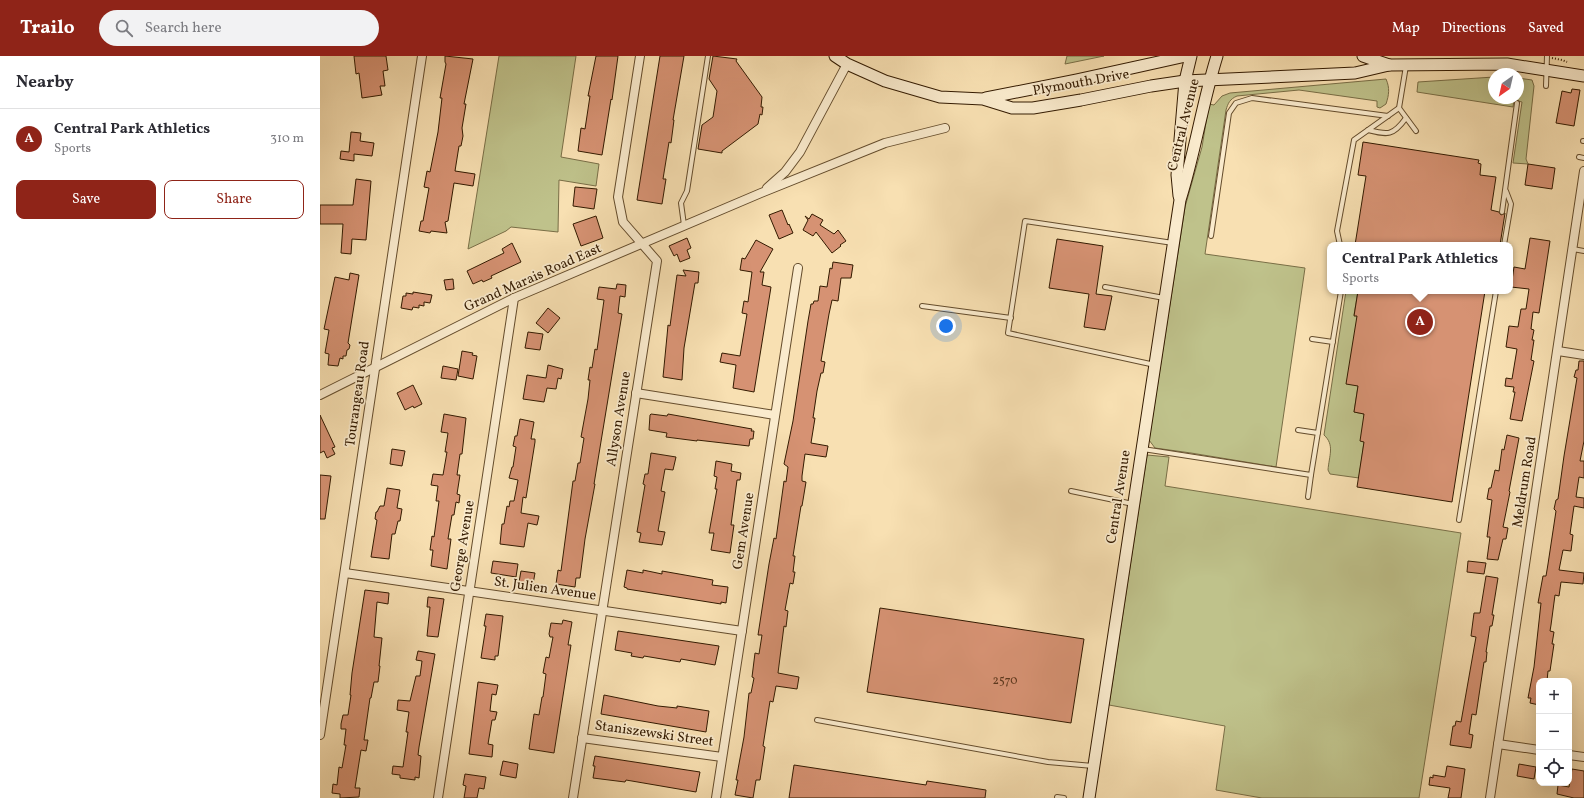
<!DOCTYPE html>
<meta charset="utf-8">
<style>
:root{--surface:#fff;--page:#f2f2f3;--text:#2b2b33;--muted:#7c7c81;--line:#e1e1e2;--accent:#8f2418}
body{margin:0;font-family:Vollkorn,serif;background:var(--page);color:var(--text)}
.controls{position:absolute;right:12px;bottom:12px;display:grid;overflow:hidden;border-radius:8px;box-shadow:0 4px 16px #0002}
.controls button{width:36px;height:36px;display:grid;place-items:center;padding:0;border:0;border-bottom:1px solid var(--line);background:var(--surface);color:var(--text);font:20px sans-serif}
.compass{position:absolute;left:1168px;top:12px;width:36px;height:36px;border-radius:50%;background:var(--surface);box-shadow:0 4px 16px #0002;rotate:214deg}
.you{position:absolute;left:626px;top:270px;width:14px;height:14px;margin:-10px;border:3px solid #fff;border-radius:50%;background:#1a73e8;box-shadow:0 0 0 6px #1a73e833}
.badge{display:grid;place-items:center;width:26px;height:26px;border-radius:50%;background:var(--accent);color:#fff;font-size:13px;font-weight:700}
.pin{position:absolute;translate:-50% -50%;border:2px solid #fff;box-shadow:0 1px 4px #0006}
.popup{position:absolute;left:1007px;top:186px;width:186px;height:52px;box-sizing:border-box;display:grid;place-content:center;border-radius:8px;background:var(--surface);filter:drop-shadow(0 1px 3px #0005);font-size:13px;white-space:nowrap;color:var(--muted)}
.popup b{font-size:15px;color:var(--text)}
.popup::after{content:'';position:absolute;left:50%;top:100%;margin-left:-8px;border:8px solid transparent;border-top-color:var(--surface)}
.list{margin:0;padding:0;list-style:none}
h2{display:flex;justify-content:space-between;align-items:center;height:52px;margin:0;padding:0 16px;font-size:17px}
h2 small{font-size:13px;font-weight:400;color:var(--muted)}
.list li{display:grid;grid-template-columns:26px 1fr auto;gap:12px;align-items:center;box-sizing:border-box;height:60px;padding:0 16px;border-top:1px solid var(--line)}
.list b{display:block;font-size:15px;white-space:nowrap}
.list p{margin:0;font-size:13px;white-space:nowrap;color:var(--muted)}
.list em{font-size:13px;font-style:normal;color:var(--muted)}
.actions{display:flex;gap:8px;padding:12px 16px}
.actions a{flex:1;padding:9px 0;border:1px solid var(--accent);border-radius:8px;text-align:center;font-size:14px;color:var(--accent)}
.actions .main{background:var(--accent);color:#fff}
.icon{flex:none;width:22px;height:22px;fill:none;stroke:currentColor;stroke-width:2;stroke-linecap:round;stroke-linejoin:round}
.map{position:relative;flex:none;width:1264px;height:742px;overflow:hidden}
header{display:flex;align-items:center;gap:24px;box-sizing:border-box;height:56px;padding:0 20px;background:var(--accent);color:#fff}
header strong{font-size:19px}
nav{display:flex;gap:22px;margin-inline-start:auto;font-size:14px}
.search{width:280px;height:36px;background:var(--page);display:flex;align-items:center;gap:10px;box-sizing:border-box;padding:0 14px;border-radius:22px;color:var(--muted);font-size:15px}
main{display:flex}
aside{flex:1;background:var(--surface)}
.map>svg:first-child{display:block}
.green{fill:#bfc28b;stroke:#796e46}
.building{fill:#d69273;stroke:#331a00}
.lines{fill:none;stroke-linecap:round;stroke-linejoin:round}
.lane-casing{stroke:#644c2c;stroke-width:6}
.street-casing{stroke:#644c2c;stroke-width:10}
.secondary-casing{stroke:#331a00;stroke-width:13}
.path{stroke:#331a00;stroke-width:2;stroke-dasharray:1 2;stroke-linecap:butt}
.lane{stroke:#faebcd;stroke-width:4}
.street{stroke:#faebcd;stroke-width:8}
.secondary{stroke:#faebcd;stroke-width:11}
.labels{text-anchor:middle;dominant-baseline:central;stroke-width:3.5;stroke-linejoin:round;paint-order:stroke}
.number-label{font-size:12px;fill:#5c381d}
.street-label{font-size:14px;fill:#331a00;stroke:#faebcd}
</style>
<header>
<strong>Trailo</strong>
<div class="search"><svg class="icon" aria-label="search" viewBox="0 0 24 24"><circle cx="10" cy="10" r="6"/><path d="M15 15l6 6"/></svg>Search here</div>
<nav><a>Map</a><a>Directions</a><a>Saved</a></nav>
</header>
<main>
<aside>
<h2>Nearby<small></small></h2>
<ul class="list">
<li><span class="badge">A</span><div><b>Central Park Athletics</b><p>Sports</p></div><em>310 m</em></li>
</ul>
<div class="actions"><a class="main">Save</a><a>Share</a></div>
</aside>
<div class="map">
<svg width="1264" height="742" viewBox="0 0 1264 742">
<rect width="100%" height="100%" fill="#f8e0b2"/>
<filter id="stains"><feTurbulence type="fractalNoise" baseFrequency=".005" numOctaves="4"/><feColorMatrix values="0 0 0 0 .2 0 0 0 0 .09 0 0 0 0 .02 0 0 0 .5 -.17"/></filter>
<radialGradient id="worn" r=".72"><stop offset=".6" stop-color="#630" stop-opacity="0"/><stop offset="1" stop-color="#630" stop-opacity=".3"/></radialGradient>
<!-- green -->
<g class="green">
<path d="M179,0H256L241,101L279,108L276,130L239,124L238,176L191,171L186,175L148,193Z"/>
<path d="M747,0H784L745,8Z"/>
<path d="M1174,21V42H1198V22L1212,24L1214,30L1206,103L1208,108L1193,107L1202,46L1194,44L1193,51L1097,36L1098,26Z"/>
<path d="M1066,23C1070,32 1069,39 1066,48L1060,52L1057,51V45L979,34L917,40C910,43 908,47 906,54L885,198L985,212L956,411L871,397L835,392L829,384L865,151L882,91L889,48L894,49L902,40L910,37Z"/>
<path d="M1026,235H1038L1034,259L1040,261L1038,330L1034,356L1044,358V386L1039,422L1010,418L1008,414C1009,400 1015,389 1004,379Z"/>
<path d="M827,399L849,401L845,430L1141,477L1099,742H942L896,734L905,670L789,649Z"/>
</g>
<!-- building -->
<g class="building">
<path d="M34,0H66L68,14L63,15L65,30H60L62,39L42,42L39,17L36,18Z"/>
<path d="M125,0L153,3L144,48H146L142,72L143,80L141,90H139L135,115L155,118L153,130L134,127L128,165L125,166L127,177L111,175L110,177L99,175L101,165H103L109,132L104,131L107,115L110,116L118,76L122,42H120L126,8L125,6Z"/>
<path d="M276,0H298L292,44L291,43L282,99L258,95L261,72L265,73L270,40H268Z"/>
<path d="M340,0H364L353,64H354L351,87L349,86L343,123H346L342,148L317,144Z"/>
<path d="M393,0L417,3L416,5L442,41L441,51H443L442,59L440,58L438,68L402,95V97L378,93L382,69L393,61L397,35L389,23Z"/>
<path d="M1252,33L1260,34L1254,70L1236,67L1242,35L1251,37Z"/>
<path d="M31,76L41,77L40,85L54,87L52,100L34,98V105L20,103L21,95L29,96Z"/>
<path d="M1043,86L1159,104L1158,107L1161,108L1160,119L1176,121L1171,154L1179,156L1181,159L1185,157L1180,189H1035L1046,120L1038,119Z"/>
<path d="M1208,108L1235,112L1232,133L1205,129Z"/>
<path d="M36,123L51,125L46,184L32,183L31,198L21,197L23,168H0V149H33Z"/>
<path d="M255,131L277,133L274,153L253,150Z"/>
<path d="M462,154L468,169L469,168L473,177L459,183L449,159Z"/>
<path d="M492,158L503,164L500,169L514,178L518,174L526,185L520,189L521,190L512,197L496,176L493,180L483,174L488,164L485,160L489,163Z"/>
<path d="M276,160L283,182L261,190L253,168Z"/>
<path d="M367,182L371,192L367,194L370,202L360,206L357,198L354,200L349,190Z"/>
<path d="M1210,182L1230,185L1219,257L1213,256L1211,273L1214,274L1212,284H1214L1211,304L1214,305L1202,365L1190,363L1195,336H1193L1194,331L1185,330L1186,322L1192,323L1197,293L1186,291L1189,270L1198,271L1201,253H1206L1209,233L1191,231L1194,211L1205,213Z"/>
<path d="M737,183L783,190L776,238L792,240L785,274L764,271L769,238L729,232Z"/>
<path d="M436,184L453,193L440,216H444L442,229L451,231L434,336L413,332L416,309L400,306L402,297L420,300L427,258L422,257L424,245L428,246L432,216L420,214L422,202L425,203Z"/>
<path d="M192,187L201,206L171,220L172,222L163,226L162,224L153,228L147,215L184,197L182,193Z"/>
<path d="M513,206L533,209L531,222H521L518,245L512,244L509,258L501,305L505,306L503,317H501L497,335L493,362H495L491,387L508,390L506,401L485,398L482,420V425L486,426L482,450H481L473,500H475L473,516H475L473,528L470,527L465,554L468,555L466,571L464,570L458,617L479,621L477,633L456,630L453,646L450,645L443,690L445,691L440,724H436L433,742L415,739L418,724H416L424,681L429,637H431L434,622L432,621L435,597L439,598L442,579H438L449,508L454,482L456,483L464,425L466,426L468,411L464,408L473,365L488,265L491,248H493L494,245H498L500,230L507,231L510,212L512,213Z"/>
<path d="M363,214L379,216L378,227H375L364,292L362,324L343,321L347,280L348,269L350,270L357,219L366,220Z"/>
<path d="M30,217L39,219L28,287L30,289L29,293L27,294L26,300H23V303L20,302L18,310L8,309L9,298L5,297L9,274L4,273L15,221L29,224Z"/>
<path d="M133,223L134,233L126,234L124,224Z"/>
<path d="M297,228L306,229L305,241L300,240L298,257L302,258L274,428H275L265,483L260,522H256L255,531L236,528L238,514L241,515L253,425H255L258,407H260L264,382L261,381L268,343L270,324H268L270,311L272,312L275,293L277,294L284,244L277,243L279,231L296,233Z"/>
<path d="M1038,235H1165L1132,446L1037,431L1044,386L1040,385L1044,358L1034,356L1038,330L1026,328L1037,260H1034Z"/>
<path d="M93,236L112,239L110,247L104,246V250L99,249V252L93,251L92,254L81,252L83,240H86V237L93,238Z"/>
<path d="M228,252L240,262L228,277L216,267Z"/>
<path d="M208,276L223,278L220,294L205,292Z"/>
<path d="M142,295L153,297L152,299L157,300L153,323L138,320Z"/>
<path d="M1259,305H1264V385L1260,405H1264V422L1259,421L1256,441L1264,442V452L1254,450L1250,478L1253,479L1251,495L1243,494L1239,514L1264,517L1263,528L1241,526L1239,540L1235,539L1231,569L1230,575L1234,576L1232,588H1234L1230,615H1228L1227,625H1219V649L1210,647L1211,642H1208L1214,611L1221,547H1218L1223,520H1226L1228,508L1236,455L1234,453L1236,444L1238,443L1244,400L1257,322L1254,321L1256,314H1258Z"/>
<path d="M228,309L243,313L241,323L238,322L236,333L227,332L224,346L203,343L207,319L226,322Z"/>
<path d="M123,310L138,313L136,324L121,322Z"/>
<path d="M93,329L102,348L94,352L93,350L85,354L77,337Z"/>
<path d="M124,358L146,362L142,398H140L137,419H140L137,438L140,439L139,447L136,446L134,459H132L128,483H131L127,513L111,510L113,494H110L112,480L114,481L119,445H116L118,430L111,429L113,418L123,419L127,396H125L128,377L121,376Z"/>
<path d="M331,358L347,360L348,358L432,373L431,375H434L433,383H430L429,390L377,384V385L346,381L347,377L329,374L330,359Z"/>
<path d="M0,359L15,391L12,392L15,398L7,402L4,395L0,397Z"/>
<path d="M200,363L214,366L211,383H215V386L206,442L203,441L201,457L219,460L217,469L208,467L204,491L180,488L182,468H184L187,450L189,451L190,445H194L198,424L189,422L192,411H193L196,391L193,390L195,380H197Z"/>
<path d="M1187,379L1199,382L1189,435L1190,436L1183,471L1188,472L1186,483H1183L1178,504L1167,503L1170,481H1167L1172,444L1167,443L1169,432H1171L1175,414L1179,415L1182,393L1184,394Z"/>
<path d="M72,393L85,395L82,410L70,408Z"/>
<path d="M331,397L356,401L353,414L345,413L341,435L345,436L338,475L345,476L342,489L319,486L321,477L317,476L325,429L323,428L325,418H328Z"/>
<path d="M396,405L412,408L411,415L421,417L420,424H417L411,469H414L410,497L391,494L394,477H389L397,433H395L397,421L394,420Z"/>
<path d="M0,419L11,420L5,463H0Z"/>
<path d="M67,432L80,434L77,452L82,453L80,465H78L75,478H72L69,503L51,501L57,464L55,463L56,456H57L60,450H64Z"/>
<path d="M173,505L198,508L196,521L171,517Z"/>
<path d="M1148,505L1166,507L1164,518L1147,516Z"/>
<path d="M307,514L323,517V514L342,518V515L393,524L392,529L408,531L406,547L401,546V548L307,533V532L304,531Z"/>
<path d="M201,515L215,517L213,528L199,526Z"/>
<path d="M1166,520L1178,522L1172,559H1174L1172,570H1170L1166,596H1167L1166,606H1164L1156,659L1152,658L1149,678L1153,679L1151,692L1130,689L1133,670H1135L1136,665L1141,666L1156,581L1151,580L1154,557H1160Z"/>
<path d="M45,534L69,537L68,548L57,546L54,581L62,582L59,610H60L58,626H54L51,642H50L44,684H48L46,695L41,694L35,732H40L39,741L20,742V738L12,737L13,728L17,729L19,711L22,712L26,689H24L26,673H21V668L23,659H28L31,639H30L32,617Z"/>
<path d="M108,541L124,543L118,581L107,580L110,551H107Z"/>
<path d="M560,552L764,583L751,667L547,636Z"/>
<path d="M166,558L183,560L178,600H175V604L161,602L166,570H164Z"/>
<path d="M243,564L252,566L248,589H251L234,697L209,693L214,658L219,659L222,641H223L226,618L223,617L226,601L229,602L233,581H230L229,578L231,567L242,568Z"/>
<path d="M298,575L399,590L395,609L361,603L360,606L324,600L323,602L311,600L312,597L295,594Z"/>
<path d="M98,595L115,598L99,691L98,699L101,700L99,722L95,721V724L80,722V719L72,718L73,710L83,711L88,676H86L89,656L77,654L78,644L90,645L96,620H100L102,605L96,604Z"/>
<path d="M158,626L178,629L176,639L172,638L170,655L177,656L175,664H172L168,688L173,689L172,701L149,698Z"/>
<path d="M284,639L338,650L357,652V650L389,655L386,676L281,658Z"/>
<path d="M275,700L380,716L376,736L306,724L305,726L273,722L275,710H273Z"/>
<path d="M183,705L198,708L196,722L180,719Z"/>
<path d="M1199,708L1216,711L1214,723L1197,720Z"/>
<path d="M474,709L606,729L607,725L666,734L665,742H469Z"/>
<path d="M1127,710L1145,713L1141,742H1128L1130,732L1109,729L1110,721L1113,722V719L1125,721Z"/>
<path d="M1252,713L1264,715V742H1254L1237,738L1238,729L1249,731Z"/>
<path d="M145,718L166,721L164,733L159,732L157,742H144L146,730L143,729Z"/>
</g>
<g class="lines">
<defs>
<g id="lane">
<path d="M1226,30L1227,0"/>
<path d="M1079,52L1096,75"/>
<path d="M1048,74C1068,79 1073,80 1086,62"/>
<path d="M1263,85H1264"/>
<path d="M1259,101L1264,102"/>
<path d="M1182,156L1197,47"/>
<path d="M364,169L361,147L367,135L388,0"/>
<path d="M891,180L909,57L916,47L932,42L1068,60"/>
<path d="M1020,189L1017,175L1034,84L1079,52L1086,10"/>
<path d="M1184,189L1191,148L1186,135"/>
<path d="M1253,193L1264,195"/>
<path d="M785,231L844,242"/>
<path d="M602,250L691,262"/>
<path d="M992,283L1013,286"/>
<path d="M835,309L688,277L705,165L853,187"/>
<path d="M978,374L998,377"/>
<path d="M823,393L991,419L1021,235"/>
<path d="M751,435L813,448"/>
<path d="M988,441L991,419"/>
<path d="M1139,464L1176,235"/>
<path d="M497,664L728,706L773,710"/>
<path d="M737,741L744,742"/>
</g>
<g id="street">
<path d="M447,132L465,116L480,96L527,8"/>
<path d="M1238,295L1264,299"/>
<path d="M316,337L455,359"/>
<path d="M0,339L194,242L441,137L565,87L625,72"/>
<path d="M25,517L422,575"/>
<path d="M0,679L102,0"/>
<path d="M262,682L402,701"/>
<path d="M1178,688L1219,694"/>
<path d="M1249,699L1264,701"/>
<path d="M118,742L194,242"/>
<path d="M253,742L337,205L303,166L298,141L320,0"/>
<path d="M396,742L478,212"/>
<path d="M1170,742L1264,115"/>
</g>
<g id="secondary">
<path d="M515,0L527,8L565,25L620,41L663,43L692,52H713L761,44L831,30L865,25L1035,17L1069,9L1187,8L1264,20"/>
<path d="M1043,0L1069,9"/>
<path d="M666,42L757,24L866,0"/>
<path d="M859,140L857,119L865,25L871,0"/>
<path d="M769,742L860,144C875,97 882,48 897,0"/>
</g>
</defs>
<!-- lane casing -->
<use href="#lane" class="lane-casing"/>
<!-- street casing -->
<use href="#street" class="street-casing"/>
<!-- secondary casing -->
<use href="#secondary" class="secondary-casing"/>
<!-- path -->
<path class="path" d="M1232,2L1242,4L1247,6"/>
<!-- lane -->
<use href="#lane" class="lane"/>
<!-- street -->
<use href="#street" class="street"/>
<!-- secondary -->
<use href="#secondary" class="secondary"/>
</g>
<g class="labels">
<!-- number labels -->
<g class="number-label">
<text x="685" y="625">2570</text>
</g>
<!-- street labels -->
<g class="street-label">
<text transform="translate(761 27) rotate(-10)">Plymouth Drive</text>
<text transform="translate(864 69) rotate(-76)">Central Avenue</text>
<text transform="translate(213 222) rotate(-24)">Grand Marais Road East</text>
<text transform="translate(38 338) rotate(-82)">Tourangeau Road</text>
<text transform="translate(299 363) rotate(-81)">Allyson Avenue</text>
<text transform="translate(1205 426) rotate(-81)">Meldrum Road</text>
<text transform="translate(799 441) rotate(-81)">Central Avenue</text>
<text transform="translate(424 475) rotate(-81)">Gem Avenue</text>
<text transform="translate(143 490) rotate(-81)">George Avenue</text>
<text transform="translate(225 533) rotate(8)">St. Julien Avenue</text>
<text transform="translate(334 678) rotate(8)">Staniszewski Street</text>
</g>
</g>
<rect width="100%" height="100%" filter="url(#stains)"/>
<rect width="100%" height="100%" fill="url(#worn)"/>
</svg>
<div class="controls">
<button>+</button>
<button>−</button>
<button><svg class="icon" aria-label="locate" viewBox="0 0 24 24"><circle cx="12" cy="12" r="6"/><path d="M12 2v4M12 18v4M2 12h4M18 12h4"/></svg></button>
</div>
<svg class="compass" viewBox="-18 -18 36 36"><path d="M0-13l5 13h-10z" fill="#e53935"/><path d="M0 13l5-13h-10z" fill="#7c7c81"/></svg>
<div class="you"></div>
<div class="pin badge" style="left:1100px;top:266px">A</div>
<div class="popup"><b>Central Park Athletics</b>Sports</div>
</div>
</main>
